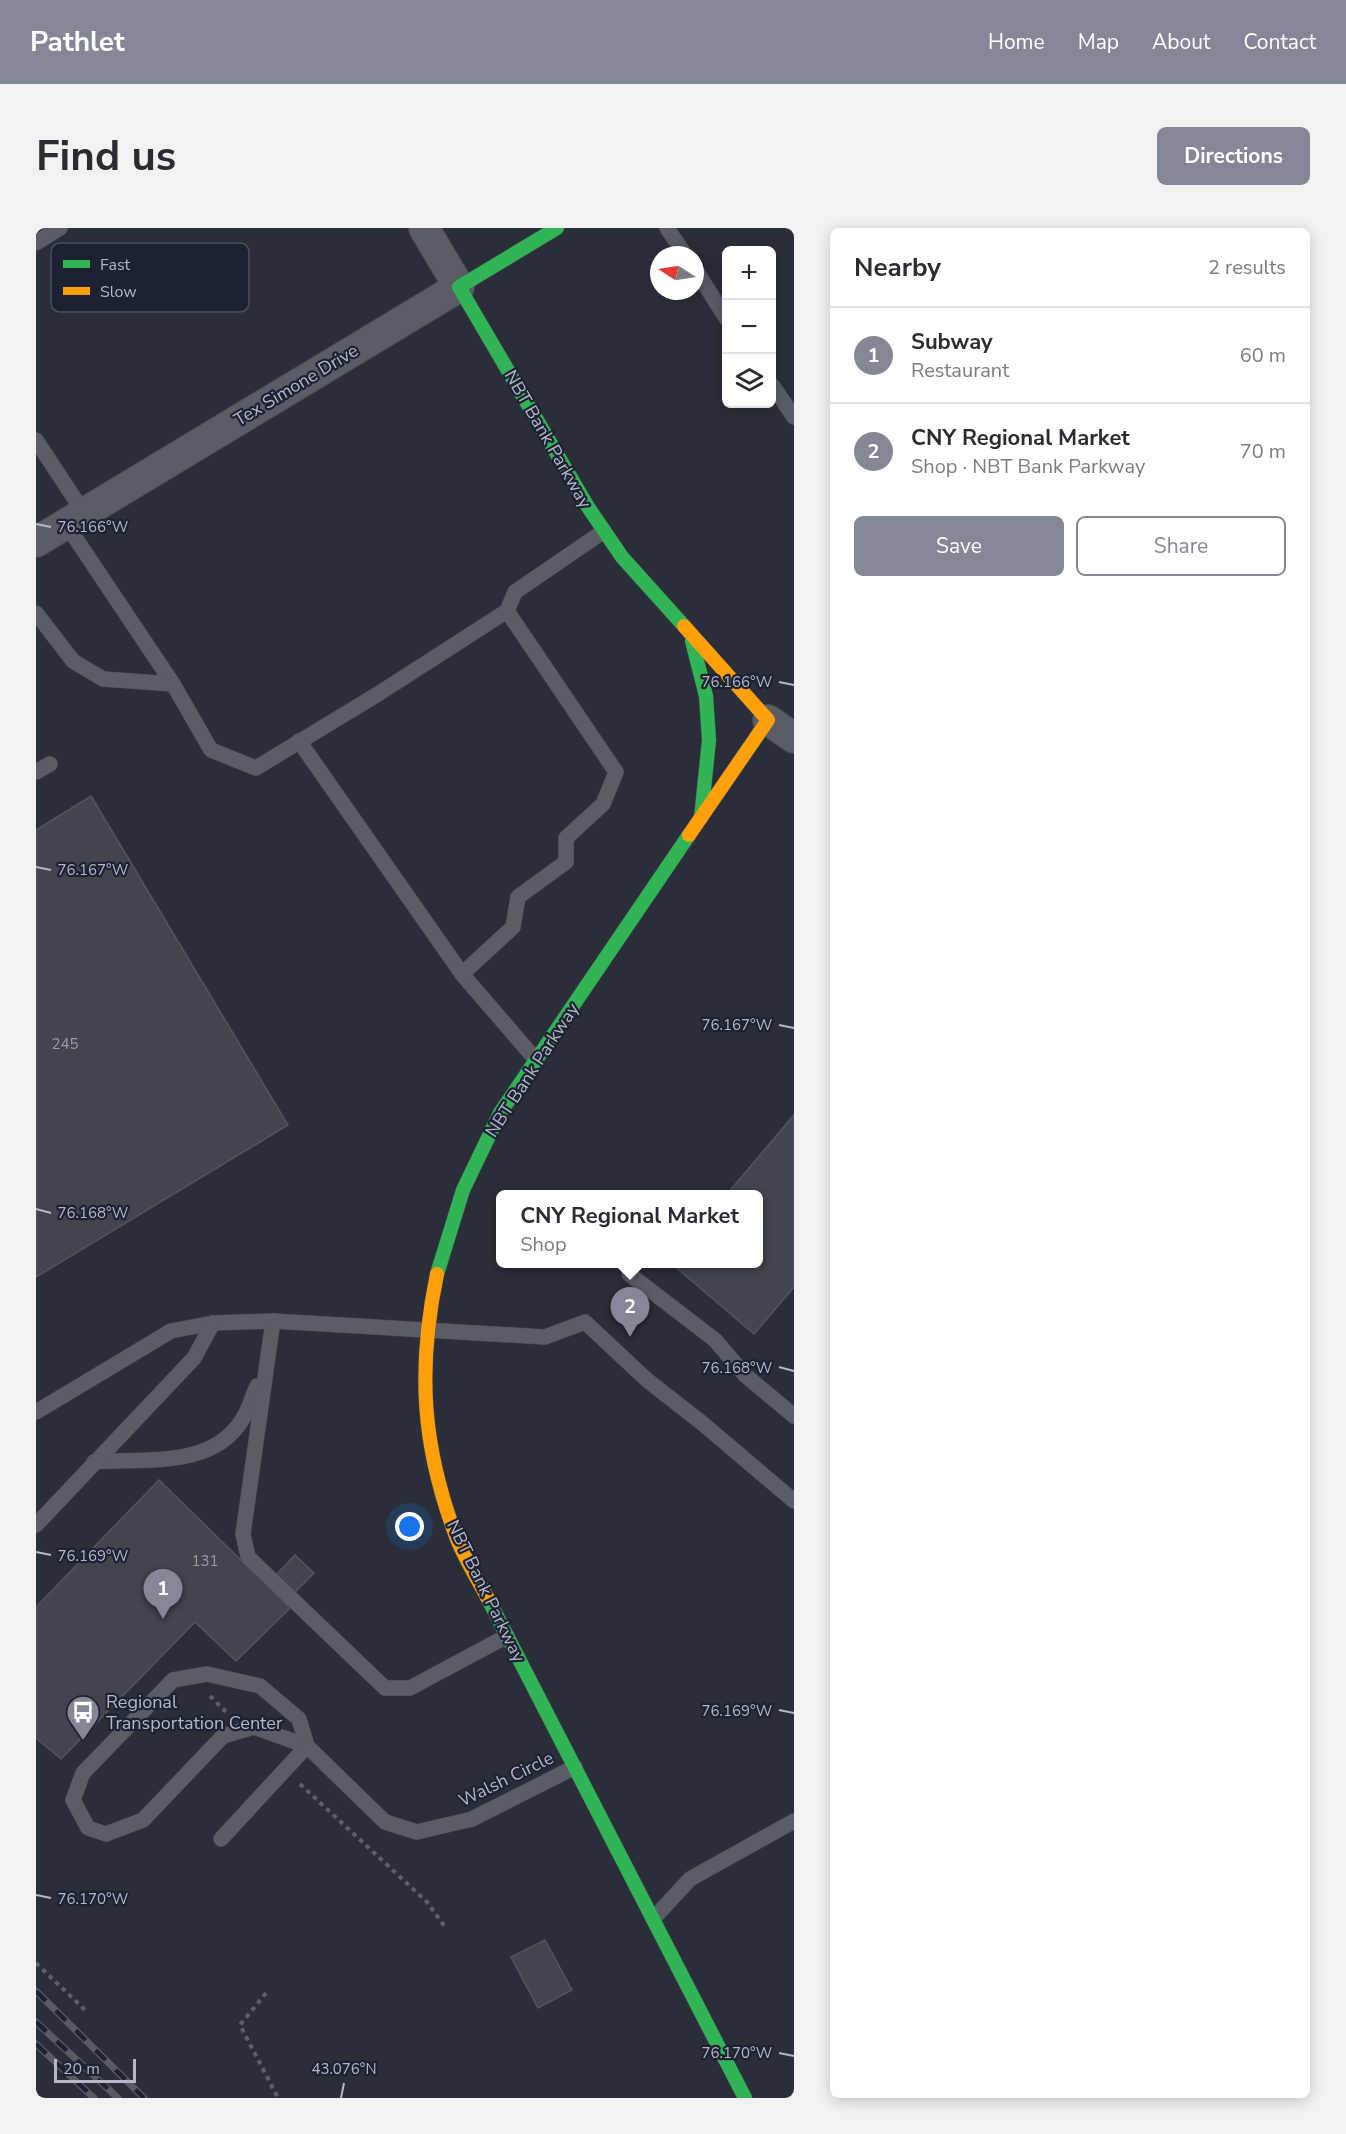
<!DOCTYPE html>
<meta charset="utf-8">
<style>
:root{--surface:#fff;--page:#f2f2f3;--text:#2b2b33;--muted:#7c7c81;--line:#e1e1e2;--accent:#848896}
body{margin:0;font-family:"Nunito Sans",sans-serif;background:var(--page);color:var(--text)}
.controls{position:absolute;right:18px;top:18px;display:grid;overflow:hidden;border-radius:9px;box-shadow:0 3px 15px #0003}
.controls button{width:54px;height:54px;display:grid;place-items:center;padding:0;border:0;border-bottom:2px solid var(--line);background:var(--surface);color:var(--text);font:30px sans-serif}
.compass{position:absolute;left:614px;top:18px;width:54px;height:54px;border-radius:50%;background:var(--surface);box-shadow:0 3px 15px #0003;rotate:282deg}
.scale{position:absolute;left:18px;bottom:15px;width:82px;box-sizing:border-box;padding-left:6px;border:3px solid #b4b8c9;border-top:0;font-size:16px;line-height:21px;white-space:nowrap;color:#b4b8c9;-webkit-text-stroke:4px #1d2233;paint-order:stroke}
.you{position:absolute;left:374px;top:1299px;width:21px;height:21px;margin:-15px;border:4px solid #fff;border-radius:50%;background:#1a73e8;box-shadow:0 0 0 9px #1a73e833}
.badge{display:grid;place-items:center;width:39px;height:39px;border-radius:50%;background:var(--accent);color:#fff;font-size:20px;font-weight:700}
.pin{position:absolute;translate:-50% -50px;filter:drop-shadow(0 2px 3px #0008)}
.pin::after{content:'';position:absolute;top:32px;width:21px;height:18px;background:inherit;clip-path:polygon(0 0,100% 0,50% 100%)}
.popup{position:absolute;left:460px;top:962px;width:267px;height:78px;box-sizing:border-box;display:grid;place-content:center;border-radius:9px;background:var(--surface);filter:drop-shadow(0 2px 4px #0005);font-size:20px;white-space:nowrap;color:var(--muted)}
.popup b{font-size:22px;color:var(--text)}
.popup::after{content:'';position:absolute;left:50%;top:100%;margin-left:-12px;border:12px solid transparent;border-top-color:var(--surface)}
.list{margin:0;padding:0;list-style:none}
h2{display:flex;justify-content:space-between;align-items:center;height:78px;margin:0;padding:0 24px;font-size:26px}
h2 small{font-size:20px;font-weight:400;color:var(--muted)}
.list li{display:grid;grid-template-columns:39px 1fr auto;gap:18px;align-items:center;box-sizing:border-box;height:96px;padding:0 24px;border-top:2px solid var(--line)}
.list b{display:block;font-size:22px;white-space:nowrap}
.list p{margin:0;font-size:20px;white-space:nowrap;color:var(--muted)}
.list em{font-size:20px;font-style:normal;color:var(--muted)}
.actions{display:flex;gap:12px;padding:18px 24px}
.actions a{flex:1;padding:14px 0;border:2px solid var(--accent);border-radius:9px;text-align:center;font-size:21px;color:var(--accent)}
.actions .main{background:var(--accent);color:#fff}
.icon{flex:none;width:33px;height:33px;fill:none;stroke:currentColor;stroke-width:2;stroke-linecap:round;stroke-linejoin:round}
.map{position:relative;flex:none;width:758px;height:1870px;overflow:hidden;border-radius:9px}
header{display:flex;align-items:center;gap:36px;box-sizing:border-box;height:84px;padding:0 30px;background:var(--accent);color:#fff}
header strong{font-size:28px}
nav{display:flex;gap:33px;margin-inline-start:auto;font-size:21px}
.intro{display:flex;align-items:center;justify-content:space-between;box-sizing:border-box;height:144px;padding:0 36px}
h1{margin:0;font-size:42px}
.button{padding:15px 27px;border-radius:9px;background:var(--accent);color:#fff;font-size:21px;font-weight:700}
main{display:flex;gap:36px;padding:0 36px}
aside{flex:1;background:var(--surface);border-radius:9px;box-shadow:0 3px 15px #0003}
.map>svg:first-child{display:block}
.building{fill:#42444e;stroke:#52555f;stroke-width:1.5}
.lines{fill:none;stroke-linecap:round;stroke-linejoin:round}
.lane-casing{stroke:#464951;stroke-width:16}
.street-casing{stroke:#464951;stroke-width:32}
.fast-casing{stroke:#464951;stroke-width:15}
.slow-casing{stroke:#464951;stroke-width:15}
.path{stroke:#5c6068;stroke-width:4;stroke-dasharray:4.5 4.5;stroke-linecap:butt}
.lane{stroke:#5a5c66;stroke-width:15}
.street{stroke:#5a5c66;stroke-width:30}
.fast{stroke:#30b455;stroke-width:14}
.slow{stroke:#ff9f0a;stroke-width:14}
.rail-casing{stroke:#595b64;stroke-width:7}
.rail{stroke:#1d2233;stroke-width:4.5;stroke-dasharray:14;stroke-linecap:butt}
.ticks{fill:none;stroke:#b4b8c9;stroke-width:2}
.labels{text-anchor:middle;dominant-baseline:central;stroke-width:4.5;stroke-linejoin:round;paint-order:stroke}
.number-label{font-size:15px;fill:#989baa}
.street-label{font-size:18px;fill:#b4b8c9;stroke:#1d2233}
.poi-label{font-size:18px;fill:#b4b8c9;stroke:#1d2233;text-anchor:start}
.key{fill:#1d2233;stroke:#4a4f60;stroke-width:1.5}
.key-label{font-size:16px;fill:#b4b8c9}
.ticks-label{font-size:15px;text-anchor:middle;fill:#b4b8c9;stroke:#1d2233;stroke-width:4.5;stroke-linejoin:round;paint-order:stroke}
</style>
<header>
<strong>Pathlet</strong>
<nav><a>Home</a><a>Map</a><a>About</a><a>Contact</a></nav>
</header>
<div class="intro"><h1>Find us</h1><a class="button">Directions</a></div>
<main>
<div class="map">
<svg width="758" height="1870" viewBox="0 0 758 1870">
<rect width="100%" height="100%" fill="#2a2e38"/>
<!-- building -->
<g class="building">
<path d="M55,568L252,897L0,1049V602Z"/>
<path d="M758,887V1059L718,1106L636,1036H723V966H691Z"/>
<path d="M123,1252L254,1380L200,1433L159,1394L25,1531L0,1510V1379Z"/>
<path d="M259,1327L278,1345L258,1365L239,1348Z"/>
<path d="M509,1712L536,1762L502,1780L475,1729Z"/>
</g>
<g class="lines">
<defs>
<g id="lane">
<path d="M631,0L649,27"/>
<path d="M0,15L24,0"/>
<path d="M659,41L690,90"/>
<path d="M736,157L758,189"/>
<path d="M0,212L48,285"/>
<path d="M30,296L137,456L175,522L220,540L342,466L471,383"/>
<path d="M0,385L37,433L67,451L137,456"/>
<path d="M263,513L426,746L500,832"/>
<path d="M0,544L14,536"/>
<path d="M426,746L477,699L482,669L530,634V610L567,576L580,544L471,383L479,364L568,303"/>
<path d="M593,1046L679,1112L709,1147L758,1188"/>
<path d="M0,1184L135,1103L177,1095L237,1093"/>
<path d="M58,1234C108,1230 176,1241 206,1192C213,1182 216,1169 221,1158"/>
<path d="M0,1297L158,1130L177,1095"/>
<path d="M471,1408L374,1460H349L212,1329L207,1306L237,1093L509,1109L549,1094L611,1152L666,1195L758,1273"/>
<path d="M271,1518L263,1491L224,1458L171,1446L137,1452L47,1545L37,1572L52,1600L70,1606L107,1592L187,1508L218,1499L271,1518L349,1594L381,1604L436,1591L539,1539"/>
<path d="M185,1611L271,1518"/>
<path d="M617,1691L654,1651L758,1593"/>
</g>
<g id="street">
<path d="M0,314L423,59L388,0"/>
<path d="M732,492L758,510"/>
</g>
<g id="fast">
<path d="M521,0L423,59L552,279L586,329L648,398"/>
<path d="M656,413L670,468L673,512L665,590"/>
<path d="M401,1046L427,962L464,885L653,607"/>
<path d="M451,1369L709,1870"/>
</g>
<g id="slow">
<path d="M648,398L732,492L653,607"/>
<path d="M401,1046C381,1142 386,1219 421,1311C429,1331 441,1350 451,1369"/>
</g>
</defs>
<!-- lane casing -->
<use href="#lane" class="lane-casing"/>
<!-- street casing -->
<use href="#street" class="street-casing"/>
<!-- fast casing -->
<use href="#fast" class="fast-casing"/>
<!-- slow casing -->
<use href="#slow" class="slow-casing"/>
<!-- path -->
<g class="path">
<path d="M174,1468L190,1484"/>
<path d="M264,1556L391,1674L409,1699"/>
<path d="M0,1735L49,1782"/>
<path d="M230,1765L204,1797L242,1870"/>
</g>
<!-- lane -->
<use href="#lane" class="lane"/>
<!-- street -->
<use href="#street" class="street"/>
<!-- fast -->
<use href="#fast" class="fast"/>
<!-- slow -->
<use href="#slow" class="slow"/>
<defs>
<g id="rail">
<path d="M0,1763L108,1870"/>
<path d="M0,1794L82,1870"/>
<path d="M0,1816L58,1870"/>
</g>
</defs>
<!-- rail casing -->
<use href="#rail" class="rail-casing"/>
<!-- rail -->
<use href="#rail" class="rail"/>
</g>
<!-- ticks -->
<path class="ticks" d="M0,296L15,299M743,454L758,457M0,639L15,642M743,797L758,800M0,981L15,985M743,1139L758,1143M0,1324L15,1327M743,1482L758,1485M0,1667L15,1670M743,1825L758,1828M305,1870L308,1855"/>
<!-- icons -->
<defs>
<symbol id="bus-pin" viewBox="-11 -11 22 30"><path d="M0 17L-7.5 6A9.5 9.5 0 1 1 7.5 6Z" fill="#848896" stroke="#1d2233"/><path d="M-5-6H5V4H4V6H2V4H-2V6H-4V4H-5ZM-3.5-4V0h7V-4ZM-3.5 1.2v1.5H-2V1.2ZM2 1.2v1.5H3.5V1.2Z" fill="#fff"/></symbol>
</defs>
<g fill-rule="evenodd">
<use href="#bus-pin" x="28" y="1465" width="38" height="52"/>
</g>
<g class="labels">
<!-- number labels -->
<g class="number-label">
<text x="29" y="816">245</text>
<text x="169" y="1333">131</text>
</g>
<!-- street labels -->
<g class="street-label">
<text transform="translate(260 157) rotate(-31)">Tex Simone Drive</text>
<text transform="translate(512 211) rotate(60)">NBT Bank Parkway</text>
<text transform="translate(496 842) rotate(-57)">NBT Bank Parkway</text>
<text transform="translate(450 1363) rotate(64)">NBT Bank Parkway</text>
<text transform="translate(470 1551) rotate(-26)">Walsh Circle</text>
</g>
<!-- poi labels -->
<g class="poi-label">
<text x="70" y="1474">Regional<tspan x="70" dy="21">Transportation Center</tspan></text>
</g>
</g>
<!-- legend -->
<rect x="15" y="15" width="198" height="69" rx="9" class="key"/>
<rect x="27" y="32" width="27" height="8" fill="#30b455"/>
<rect x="27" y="59" width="27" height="8" fill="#ff9f0a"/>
<g class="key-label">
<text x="64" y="42">Fast</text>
<text x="64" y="69">Slow</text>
</g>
<g class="ticks-label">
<text x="57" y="304">76.166°W</text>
<text x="701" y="459">76.166°W</text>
<text x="57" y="647">76.167°W</text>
<text x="701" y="802">76.167°W</text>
<text x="57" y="990">76.168°W</text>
<text x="701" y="1145">76.168°W</text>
<text x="57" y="1333">76.169°W</text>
<text x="701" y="1488">76.169°W</text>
<text x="57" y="1676">76.170°W</text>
<text x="701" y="1830">76.170°W</text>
<text x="308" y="1846">43.076°N</text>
</g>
</svg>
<div class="controls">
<button>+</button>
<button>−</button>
<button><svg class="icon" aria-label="layers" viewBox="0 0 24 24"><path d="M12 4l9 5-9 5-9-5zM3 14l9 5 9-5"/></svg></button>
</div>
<svg class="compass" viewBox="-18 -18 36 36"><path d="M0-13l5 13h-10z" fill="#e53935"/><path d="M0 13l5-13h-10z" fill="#7c7c81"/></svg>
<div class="scale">20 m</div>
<div class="you"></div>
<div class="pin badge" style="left:127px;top:1391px">1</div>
<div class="pin badge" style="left:594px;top:1109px">2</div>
<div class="popup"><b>CNY Regional Market</b>Shop</div>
</div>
<aside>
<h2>Nearby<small>2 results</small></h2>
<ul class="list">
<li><span class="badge">1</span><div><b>Subway</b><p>Restaurant</p></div><em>60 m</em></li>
<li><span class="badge">2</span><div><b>CNY Regional Market</b><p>Shop · NBT Bank Parkway</p></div><em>70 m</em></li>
</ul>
<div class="actions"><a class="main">Save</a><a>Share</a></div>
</aside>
</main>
